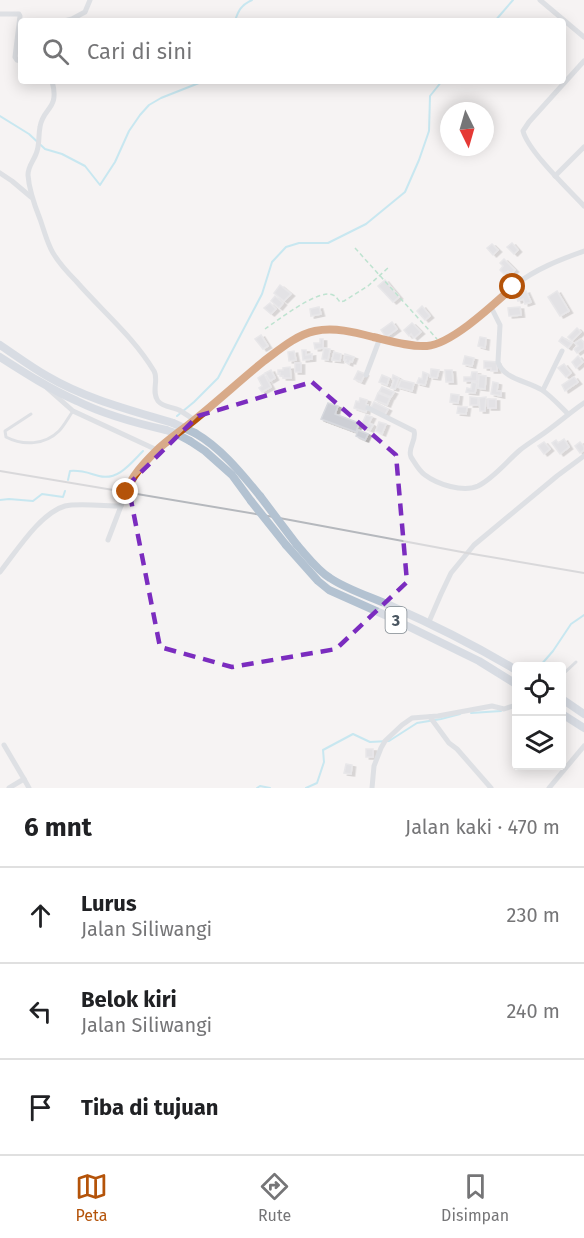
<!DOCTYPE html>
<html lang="id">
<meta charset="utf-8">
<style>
:root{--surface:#fff;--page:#f6f6f6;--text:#202124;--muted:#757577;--line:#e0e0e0;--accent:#b45309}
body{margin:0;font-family:"Fira Sans",sans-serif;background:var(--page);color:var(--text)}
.controls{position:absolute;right:18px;bottom:18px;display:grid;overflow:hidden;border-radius:6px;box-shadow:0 3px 15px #0003}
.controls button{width:54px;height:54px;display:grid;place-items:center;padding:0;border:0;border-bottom:2px solid var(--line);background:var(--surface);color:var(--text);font:30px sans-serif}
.compass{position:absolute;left:440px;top:102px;width:54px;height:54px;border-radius:50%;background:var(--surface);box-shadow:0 3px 15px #0003;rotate:175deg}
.stop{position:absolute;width:18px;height:18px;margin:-14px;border:4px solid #b45309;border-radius:50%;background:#fff}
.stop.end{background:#b45309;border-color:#fff;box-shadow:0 2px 6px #0008}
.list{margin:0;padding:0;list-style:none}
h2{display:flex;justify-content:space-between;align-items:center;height:78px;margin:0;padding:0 24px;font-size:26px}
h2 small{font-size:20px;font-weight:400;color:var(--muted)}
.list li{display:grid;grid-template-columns:39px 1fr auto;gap:18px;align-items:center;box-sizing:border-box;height:96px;padding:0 24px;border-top:2px solid var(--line)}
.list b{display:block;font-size:22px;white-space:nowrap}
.list p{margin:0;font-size:20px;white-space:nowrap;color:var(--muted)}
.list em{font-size:20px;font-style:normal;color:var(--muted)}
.icon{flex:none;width:33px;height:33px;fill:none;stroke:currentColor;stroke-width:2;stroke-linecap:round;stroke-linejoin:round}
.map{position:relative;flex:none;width:584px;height:788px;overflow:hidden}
.search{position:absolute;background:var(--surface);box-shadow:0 3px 15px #0003;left:18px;right:18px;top:18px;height:66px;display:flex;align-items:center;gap:15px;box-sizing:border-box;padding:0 21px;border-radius:6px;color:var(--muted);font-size:22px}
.sheet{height:366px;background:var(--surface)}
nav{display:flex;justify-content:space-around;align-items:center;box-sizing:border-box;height:84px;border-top:2px solid var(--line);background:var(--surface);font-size:16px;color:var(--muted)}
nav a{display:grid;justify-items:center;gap:3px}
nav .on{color:var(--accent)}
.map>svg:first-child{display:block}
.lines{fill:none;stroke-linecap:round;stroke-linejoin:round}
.stream{stroke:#90daee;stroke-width:2}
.building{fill:#cdcfd5;stroke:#d7d9de;stroke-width:1.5;filter:url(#shadow)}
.path{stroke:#7ad0a6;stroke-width:1.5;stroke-dasharray:4.5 3;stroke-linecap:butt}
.service{stroke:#c1cad2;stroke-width:3}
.minor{stroke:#c1cad2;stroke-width:5}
.primary{stroke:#b3c2d1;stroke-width:8}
.rail{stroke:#b5b8bd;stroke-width:2}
.minor-bridge{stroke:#c1cad2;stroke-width:5}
.primary-bridge{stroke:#b3c2d1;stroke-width:8}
.route{stroke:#b45309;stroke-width:8}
.marked{fill:none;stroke:#7b2cbf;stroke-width:4.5;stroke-dasharray:12 8;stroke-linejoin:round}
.labels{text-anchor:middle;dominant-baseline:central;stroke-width:5;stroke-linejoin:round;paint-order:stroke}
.shield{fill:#fff;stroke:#808990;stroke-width:1.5}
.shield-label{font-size:16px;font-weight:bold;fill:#4a5661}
</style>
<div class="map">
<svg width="584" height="788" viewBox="0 0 584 788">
<defs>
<filter id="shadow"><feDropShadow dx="3.5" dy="2" stdDeviation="0" flood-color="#0004"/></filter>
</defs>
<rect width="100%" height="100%" fill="#f5f3f3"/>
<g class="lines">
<!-- stream -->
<g class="stream">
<path d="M235,21C238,11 241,5 252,0"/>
<path d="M495,21L513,0"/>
<path d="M0,116L29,134L45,149L62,154L85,166L100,185L115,162L129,131L140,115L149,105L161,98L204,81"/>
<path d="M177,416L194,402L218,378L262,294L272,262L286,247L299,243H328L366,224L405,192L419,160L429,131L430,96L442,81"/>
<path d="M68,480L70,471C82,470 88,473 99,476C118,481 131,463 143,451"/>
<path d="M0,500L9,499L33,501L42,494L63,497L65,491"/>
<path d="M540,666L553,651L571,624L584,615"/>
<path d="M471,713L501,711"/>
<path d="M257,788L260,786L270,788"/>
<path d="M306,788L317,783L324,762L323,750L353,734L370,742L389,741L417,723L441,719L460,714"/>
</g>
</g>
<!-- building -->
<g class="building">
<path d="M512,243L518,250L514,254L507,247Z"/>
<path d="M492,244L498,250L493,255L487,248Z"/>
<path d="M504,259L515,270L511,274L508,271L504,274L500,270L503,266L500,263Z"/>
<path d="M385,280L399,297L393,302L378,286Z"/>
<path d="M280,285L291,294L284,301L274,293Z"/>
<path d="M526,291L531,302L525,304L523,299L518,301L516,296Z"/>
<path d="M557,291L569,311L560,316L548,297Z"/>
<path d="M275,296L283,303L279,308L271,301Z"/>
<path d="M270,303L276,309L271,314L264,308Z"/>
<path d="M422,306L430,316L425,320L417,311Z"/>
<path d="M319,307L321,314L311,316L310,309Z"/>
<path d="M520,307L521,315L509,316L508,308Z"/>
<path d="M392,322L397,329L386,337L381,330Z"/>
<path d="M412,323L421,332L414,338L411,334L409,336L404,330Z"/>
<path d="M577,328L581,332L572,341L568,337Z"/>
<path d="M261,335L268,346L263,349L255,339Z"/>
<path d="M480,337L486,338L485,348L478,346Z"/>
<path d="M562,337L572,343L568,348L559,341Z"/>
<path d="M320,339H323V348L315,349L314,343H320Z"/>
<path d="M581,339L584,343V348L577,353L574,349L578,346L575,343Z"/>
<path d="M324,348L330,349L328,360L322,359Z"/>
<path d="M302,350H306V355L312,354V359L303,360Z"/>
<path d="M294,351L296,360L289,361L288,352Z"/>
<path d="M334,352L341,354L340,361L332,360Z"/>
<path d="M345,354L354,357L352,362L350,361L349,364L345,362L346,360H344Z"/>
<path d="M465,356L474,358L472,366L463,364Z"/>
<path d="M578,356L583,362L576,368L572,362Z"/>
<path d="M484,361L497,362V371H491V368H484Z"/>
<rect x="295" y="363" width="6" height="9"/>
<path d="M564,364L571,373L566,377L558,368Z"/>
<path d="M290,367L291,378H283V376H280V373L278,374V370H283V368Z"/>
<path d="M431,369L439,370L437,378L430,377Z"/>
<path d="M271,370L275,378L270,381L265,373Z"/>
<path d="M445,370H452L453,382H446Z"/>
<path d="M358,371L365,374L361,382L354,379Z"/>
<path d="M423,372L428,374L425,385L417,383L419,378L422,379Z"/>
<path d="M472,372H477V381H464V377H471Z"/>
<path d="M264,374L271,387L262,392L259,388L262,386L258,378Z"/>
<path d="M382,375L389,378L387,385L379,382Z"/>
<path d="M393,375L399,378L395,389L391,388L394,380L392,379Z"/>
<path d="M479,375L486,376L485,389L478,388Z"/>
<path d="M574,377L578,382L565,391L562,385Z"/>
<path d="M401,380L414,383L412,391L398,387Z"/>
<path d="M472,382L477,383L475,393L466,392L467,388L471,389Z"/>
<path d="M493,382L498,383L497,391H501V396L491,394Z"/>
<path d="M382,387L394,392L391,397L379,392Z"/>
<path d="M378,393L390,398L387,405L375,400Z"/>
<path d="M451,394L459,395L458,403L450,402Z"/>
<path d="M470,397L478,398V405H470Z"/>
<path d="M486,397L485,411H480L479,398Z"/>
<path d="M360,398L367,400L366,404L368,405L366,412L354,408L356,401L359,402Z"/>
<rect x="488" y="399" width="8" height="9"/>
<path d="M374,402L388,409L384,416L370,409Z"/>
<path d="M328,403L338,406L335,414L359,423L356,432L321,419Z"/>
<path d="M458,407H467L466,414L457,413Z"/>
<path d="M366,415L372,417L369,423L373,425L370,430L361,426Z"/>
<path d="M379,422L386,424L382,434L376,431Z"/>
<path d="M358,430L368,434L365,440L356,436Z"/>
<path d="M564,439L569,447L560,454L552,443L556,440L558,443Z"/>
<path d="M544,442L550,449L544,454L538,446Z"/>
<path d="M580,442L584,447V450L580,453L575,446Z"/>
<rect x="366" y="749" width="7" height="8"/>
<path d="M346,764L352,765L351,774L344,773Z"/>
</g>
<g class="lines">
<!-- path -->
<g class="path">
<path d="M355,248L437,339"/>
<path d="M265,329C277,321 319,288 333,295C336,296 338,300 340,302L344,301L368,286L389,267"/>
</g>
<!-- service -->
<g class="service">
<path d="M31,414L5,431L6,437C23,446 45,445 59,431C64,426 68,418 73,411"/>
<path d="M562,675L576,662"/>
</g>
<!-- minor -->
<g class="minor">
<path d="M540,0L584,37"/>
<path d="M0,14H19L20,16L15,57L17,60L21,61"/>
<path d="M64,21L72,19L85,12L90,0"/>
<path d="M584,61L529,122L523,131C528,151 569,190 584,206"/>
<path d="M52,81C60,110 43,107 40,127C38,137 40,145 36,154C33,162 28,166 28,175C29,190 34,204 40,219C44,230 47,243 53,253C59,263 68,273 76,281C102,311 133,336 154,371C159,379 151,392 158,401C163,407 172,407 179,410C184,413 189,416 194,420"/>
<path d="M0,173L12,181L31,197"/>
<path d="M555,176L584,147"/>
<path d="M491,307L500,325L498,362C503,379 528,381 542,390C551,396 560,406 568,414"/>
<path d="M366,375L380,338"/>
<path d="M47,388L73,411L157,450"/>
<path d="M543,390L562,351"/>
<path d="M368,408L414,431C417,440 407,448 411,457C415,463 419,471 425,475C437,484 463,493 478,486C494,478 507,461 520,450C530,442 541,436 551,428C562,420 572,411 584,403"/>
<path d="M129,484C144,453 182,431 207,409C236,384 267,354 301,336C309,332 318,330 327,330C355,328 384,341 412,344C420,346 427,347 435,345C442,343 448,338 455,334C467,326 480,317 491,307C499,300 506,292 515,285C536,269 559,260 584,251"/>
<path d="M108,540L121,506"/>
<path d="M0,572C16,552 40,513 65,506C77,503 106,506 121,506L126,492"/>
<path d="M428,624L441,594L451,573L474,545L557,476L584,456"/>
<path d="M430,717L449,743L457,749L491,788"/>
<path d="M4,745L24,779L9,788"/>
<path d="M24,779L29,788"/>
<path d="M372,788L374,766L381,748L385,741L402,725L412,718L438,716L492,706L504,709L516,705"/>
<path d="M549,788L584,746"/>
</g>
<!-- primary -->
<g class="primary">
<path d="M0,345C15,355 31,367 47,376C86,399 130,410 173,423"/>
<path d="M0,357C25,373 50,389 77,401C105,415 135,423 166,430"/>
<path d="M195,433C221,448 241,473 260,496"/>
<path d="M190,441L205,451L232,475L251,501"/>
<path d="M286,545L318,581L329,590L385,615L479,661L516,684"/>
<path d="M297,545C307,556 317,570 330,578C348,590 369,596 389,605C432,624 476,646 516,670"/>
<path d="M562,699L584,714"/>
<path d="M562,714L584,728"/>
</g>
<!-- rail -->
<path class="rail" d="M0,471L274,517L467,553L584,573"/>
<!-- minor-bridge -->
<path class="minor-bridge" d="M126,492L129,484"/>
<!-- primary-bridge -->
<g class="primary-bridge">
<path d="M173,423L195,433"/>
<path d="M166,430L175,433L190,441"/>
<path d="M260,496L297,545"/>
<path d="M251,501L286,545"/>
</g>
</g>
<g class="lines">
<!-- route -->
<path class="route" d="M126,492C132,476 143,464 155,452C168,439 184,429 198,417C220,399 242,379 264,361C279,350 296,335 315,331C334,327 354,332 373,337C390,341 410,347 427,346C452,344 494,304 513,287"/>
</g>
<!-- marked area -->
<path d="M0 0H584V788H0ZM312,382L396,455L407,582L336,649L232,667L160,647L128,485L198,416Z" fill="#f5f3f3" fill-opacity=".55" fill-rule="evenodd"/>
<path class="marked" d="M312,382L396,455L407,582L336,649L232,667L160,647L128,485L198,416Z"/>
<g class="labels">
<!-- shield labels -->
<rect class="shield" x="385.5" y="607" width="21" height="26" rx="4.5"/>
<g class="shield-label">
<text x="396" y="620">3</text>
</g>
</g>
</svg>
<div class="controls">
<button><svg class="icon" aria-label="locate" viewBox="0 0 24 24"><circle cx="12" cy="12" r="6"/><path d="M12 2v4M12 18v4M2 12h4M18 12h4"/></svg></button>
<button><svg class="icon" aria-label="layers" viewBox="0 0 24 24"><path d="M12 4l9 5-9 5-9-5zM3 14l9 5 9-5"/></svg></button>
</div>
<svg class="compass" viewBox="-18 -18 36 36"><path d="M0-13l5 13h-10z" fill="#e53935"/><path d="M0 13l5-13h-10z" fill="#757577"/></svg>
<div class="stop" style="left:513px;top:287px"></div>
<div class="stop end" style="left:126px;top:492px"></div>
<div class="search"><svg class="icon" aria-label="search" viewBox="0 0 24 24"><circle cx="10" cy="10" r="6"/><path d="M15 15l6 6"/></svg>Cari di sini</div>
</div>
<section class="sheet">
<h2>6 mnt<small>Jalan kaki · 470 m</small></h2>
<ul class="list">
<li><svg class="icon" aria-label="ahead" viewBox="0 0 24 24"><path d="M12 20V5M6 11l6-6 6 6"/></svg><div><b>Lurus</b><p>Jalan Siliwangi</p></div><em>230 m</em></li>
<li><svg class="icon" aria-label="left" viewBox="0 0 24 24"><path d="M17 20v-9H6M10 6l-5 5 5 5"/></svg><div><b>Belok kiri</b><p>Jalan Siliwangi</p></div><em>240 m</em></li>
<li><svg class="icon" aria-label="arrive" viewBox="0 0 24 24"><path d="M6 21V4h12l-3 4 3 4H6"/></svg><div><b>Tiba di tujuan</b></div></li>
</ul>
</section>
<nav>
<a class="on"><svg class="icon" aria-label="map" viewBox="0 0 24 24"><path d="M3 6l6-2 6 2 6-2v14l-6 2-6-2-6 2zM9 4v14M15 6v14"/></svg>Peta</a>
<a><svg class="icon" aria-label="directions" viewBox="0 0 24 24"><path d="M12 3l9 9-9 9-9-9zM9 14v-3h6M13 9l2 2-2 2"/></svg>Rute</a>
<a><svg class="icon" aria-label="saved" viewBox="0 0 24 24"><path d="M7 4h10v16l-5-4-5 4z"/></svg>Disimpan</a>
</nav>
